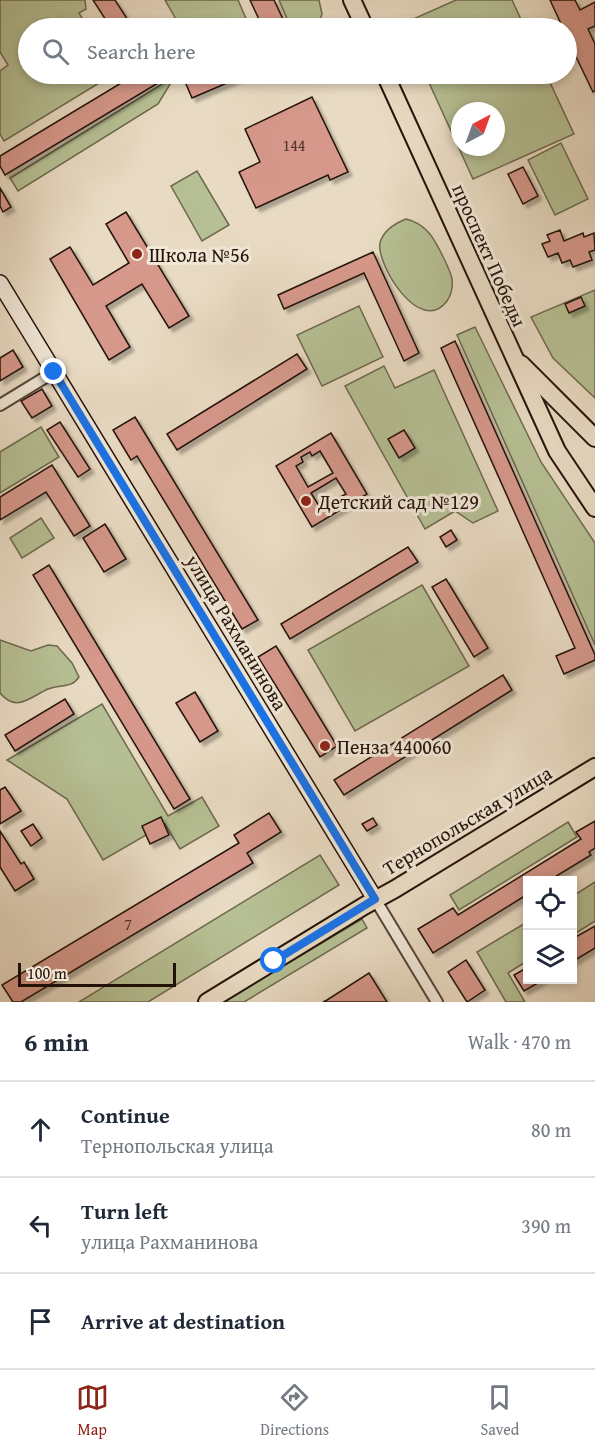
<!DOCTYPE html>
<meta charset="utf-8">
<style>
:root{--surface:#fff;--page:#f2f2f3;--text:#1f2937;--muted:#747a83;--line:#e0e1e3;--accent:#8f2418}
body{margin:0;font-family:"Gentium Book Plus",serif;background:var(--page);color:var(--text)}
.controls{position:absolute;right:18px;bottom:18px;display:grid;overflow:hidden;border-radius:0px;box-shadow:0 3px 9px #0003}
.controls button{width:54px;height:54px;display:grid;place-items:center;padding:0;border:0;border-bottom:2px solid var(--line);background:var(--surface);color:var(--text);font:30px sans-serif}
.compass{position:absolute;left:451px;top:102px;width:54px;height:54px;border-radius:50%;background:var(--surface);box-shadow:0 3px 9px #0003;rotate:41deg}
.scale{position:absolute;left:18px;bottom:15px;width:158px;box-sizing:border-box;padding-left:6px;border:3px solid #241209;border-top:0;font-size:16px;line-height:21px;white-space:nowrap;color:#241209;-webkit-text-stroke:4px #f1e8d8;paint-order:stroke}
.stop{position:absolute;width:18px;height:18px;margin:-14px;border:4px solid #1a73e8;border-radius:50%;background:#fff}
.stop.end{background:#1a73e8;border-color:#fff;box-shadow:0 2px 6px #0008}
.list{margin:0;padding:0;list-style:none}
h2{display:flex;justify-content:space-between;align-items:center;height:78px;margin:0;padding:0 24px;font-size:26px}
h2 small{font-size:20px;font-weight:400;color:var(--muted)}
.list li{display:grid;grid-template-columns:39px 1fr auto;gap:18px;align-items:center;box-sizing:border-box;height:96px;padding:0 24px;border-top:2px solid var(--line)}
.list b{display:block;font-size:22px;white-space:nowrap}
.list p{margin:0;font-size:20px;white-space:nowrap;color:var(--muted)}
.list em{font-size:20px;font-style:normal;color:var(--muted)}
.icon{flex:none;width:33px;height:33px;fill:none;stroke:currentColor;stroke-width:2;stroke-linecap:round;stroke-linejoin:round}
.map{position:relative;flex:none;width:595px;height:1002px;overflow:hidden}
.search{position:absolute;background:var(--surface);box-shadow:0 3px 9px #0003;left:18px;right:18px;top:18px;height:66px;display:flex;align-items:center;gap:15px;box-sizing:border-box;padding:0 21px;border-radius:33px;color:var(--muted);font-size:22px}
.sheet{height:366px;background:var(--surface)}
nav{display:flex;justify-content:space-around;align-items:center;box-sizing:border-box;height:84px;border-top:2px solid var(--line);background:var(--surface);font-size:16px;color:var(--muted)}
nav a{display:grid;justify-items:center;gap:3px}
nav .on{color:var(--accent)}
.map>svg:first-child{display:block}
.green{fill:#b6c094;stroke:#6d694e;stroke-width:1.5;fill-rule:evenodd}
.building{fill:#d6988b;stroke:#241209;stroke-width:1.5;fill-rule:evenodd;filter:url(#shadow)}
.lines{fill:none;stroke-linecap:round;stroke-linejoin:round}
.minor-casing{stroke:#554438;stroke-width:14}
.secondary-casing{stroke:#241209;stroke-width:18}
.primary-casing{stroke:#241209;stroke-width:20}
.minor{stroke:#f1e8d8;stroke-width:10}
.secondary{stroke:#f1e8d8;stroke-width:15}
.primary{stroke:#e9dbc3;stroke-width:16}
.route{stroke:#1a73e8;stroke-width:8}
.poi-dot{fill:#8f2418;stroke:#f1e8d8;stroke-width:2}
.labels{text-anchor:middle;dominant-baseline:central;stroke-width:6;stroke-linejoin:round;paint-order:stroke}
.number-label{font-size:16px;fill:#50342a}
.poi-label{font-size:20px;fill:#241209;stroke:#f1e8d8;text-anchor:start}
.street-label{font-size:20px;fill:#241209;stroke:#f1e8d8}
</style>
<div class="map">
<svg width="595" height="1002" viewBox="0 0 595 1002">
<defs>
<filter id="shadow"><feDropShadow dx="4" dy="4" stdDeviation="1.5" flood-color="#0004"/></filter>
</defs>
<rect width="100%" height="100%" fill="#e9dbc3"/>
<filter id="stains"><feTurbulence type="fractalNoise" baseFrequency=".00333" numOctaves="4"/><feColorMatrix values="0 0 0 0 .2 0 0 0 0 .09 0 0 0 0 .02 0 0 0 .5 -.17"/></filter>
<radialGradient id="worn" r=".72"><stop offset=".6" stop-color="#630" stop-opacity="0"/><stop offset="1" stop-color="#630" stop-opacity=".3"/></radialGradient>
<!-- green -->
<g class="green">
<path d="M0,0H85L86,9L79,13L88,28H28V74H114L4,141L0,134V71L8,65L0,52Z"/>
<path d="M165,0H238L250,28H181Z"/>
<path d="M279,0H319L322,14L318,28H291Z"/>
<path d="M456,0H512L525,28H404L402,24Z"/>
<path d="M425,74H546L574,134L473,179ZM460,111H496V147H460Z"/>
<path d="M175,76L158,104L18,191L10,178Z"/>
<path d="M561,143L588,199L555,215L528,160Z"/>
<path d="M197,171L229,225L202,241L171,186Z"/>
<path d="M406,219C415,221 423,226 429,233C436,241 450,269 452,279C453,286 451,295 447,301C420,337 376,264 380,243C383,231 396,223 406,219Z"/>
<path d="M595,290V398L553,358L531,317Z"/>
<path d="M359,306L383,357L322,386L297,335Z"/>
<path d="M475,327L541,462L595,543V645L457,335Z"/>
<path d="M384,366L395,388L434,370L498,511L473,523L455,511L425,529L345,386Z"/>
<path d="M41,427L59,457L0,493V452Z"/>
<path d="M41,518L54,538L22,558L10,538Z"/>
<path d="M422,585L469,666L355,731L308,650Z"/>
<path d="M0,640L31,651L48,645L57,646L72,663L79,677C71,689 60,684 48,689C30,697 17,713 0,693Z"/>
<path d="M102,704L168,816L202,797L219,826L180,849L165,824L103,860L67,799L7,760Z"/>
<path d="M568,822L577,837L459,910L450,895Z"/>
<path d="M320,855L339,885L148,1002H79Z"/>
<path d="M595,882V921L573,935V896Z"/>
<path d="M362,919L367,928L244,1002H223Z"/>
<path d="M527,922V961L508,973L525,1002H506L477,952Z"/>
</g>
<!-- building -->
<g class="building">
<path d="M93,0H115L133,28H111Z"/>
<path d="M250,0H274L287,28H263Z"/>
<path d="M550,0H575L580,10L595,2V26L588,29L595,44V91L593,92L566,36V28H563Z"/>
<path d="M136,74H173L5,175L0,166V156Z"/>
<path d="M191,74H248L192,98L183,77Z"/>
<path d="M312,97L348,172L330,180L328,175L256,208L239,172L260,162L245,129Z"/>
<path d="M523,167L538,196L523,204L508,174Z"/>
<path d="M0,188L11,207L3,212L0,206Z"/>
<path d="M126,212L189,316L169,328L142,284L106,306L130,347L109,360L50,259L70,247L93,285L129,263L106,224Z"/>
<path d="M560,230L564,241L583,233L584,237L594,233L595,250L589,252L592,260L573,267L570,260L562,263L558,253L548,257L542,244L550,241L547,235Z"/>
<path d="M373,252L419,353L404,361L364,273L284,309L278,295Z"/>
<path d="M581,297L585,306L569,313L565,304Z"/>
<path d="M455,341L595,655V660L564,674L556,656L575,648L441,348Z"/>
<path d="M13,350L23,367L0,381V358Z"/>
<path d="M297,354L307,369L177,450L167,434Z"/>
<path d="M42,389L52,406L32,418L21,401Z"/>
<path d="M135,417L258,620L242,629L137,456L131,460L113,430Z"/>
<path d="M60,422L90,469L78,477L47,430Z"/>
<path d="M404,430L415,448L399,458L388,439Z"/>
<path d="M331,433L367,494L312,527L276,466ZM320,451L333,473L308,487L296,466L303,462L301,457L310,452L312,456ZM336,478L346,494L338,498L342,504L332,510L329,505L321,509L311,493Z"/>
<path d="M52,465L90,526L74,536L46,492L0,520V497Z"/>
<path d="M105,524L126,559L104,572L83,538Z"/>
<path d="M451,530L457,540L446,547L440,537Z"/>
<path d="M408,547L418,562L290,639L281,624Z"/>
<path d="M49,565L190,799L174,809L33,575Z"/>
<path d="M446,579L488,648L474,657L432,587Z"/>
<path d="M276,646L337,746L320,757L258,657Z"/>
<path d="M503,675L512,690L344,795L334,780Z"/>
<path d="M195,692L218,731L200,742L176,703Z"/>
<path d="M65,699L74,714L15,751L5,735Z"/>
<path d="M5,787L21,811L0,824V790Z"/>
<path d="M269,813L281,832L247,853L253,863L21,1002H13L2,985L239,843L234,835Z"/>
<path d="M161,817L169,835L150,844L142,826Z"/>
<path d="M373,818L377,825L367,831L362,824Z"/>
<path d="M595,821V848L589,852L591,855L550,880H528V894L433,953L418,929L453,908L458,915L581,839L576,832Z"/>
<path d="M33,824L42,838L31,846L21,831Z"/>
<path d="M0,831L21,864L24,862L34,879L15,891L0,867Z"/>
<path d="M595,926V948L572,962V939Z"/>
<path d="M466,960L485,990L467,1002L448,972Z"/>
<path d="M528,967V980H543L524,991L514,975Z"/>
<path d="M369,973L387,1002H323L327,1000Z"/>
</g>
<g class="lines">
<defs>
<g id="minor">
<path d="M0,405L54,372"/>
<path d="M375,899L437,1002"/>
</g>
<path id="secondary" d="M0,283L375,899"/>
<g id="primary">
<path d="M352,0L365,28"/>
<path d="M385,74L557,451L595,508"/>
<path d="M521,364L595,438"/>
<path d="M207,1002L364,906L395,889L595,767"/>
</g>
</defs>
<!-- minor casing -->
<use href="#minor" class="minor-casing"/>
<!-- secondary casing -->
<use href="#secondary" class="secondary-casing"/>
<!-- primary casing -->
<use href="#primary" class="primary-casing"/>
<!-- minor -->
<use href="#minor" class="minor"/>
<!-- secondary -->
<use href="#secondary" class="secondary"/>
<!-- primary -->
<use href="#primary" class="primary"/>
</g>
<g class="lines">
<!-- route -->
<path class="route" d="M54,372L375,899L274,961"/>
</g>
<!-- markers -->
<g class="poi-dot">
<circle cx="137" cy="254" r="6"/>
<circle cx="306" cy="501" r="6"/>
<circle cx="325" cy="746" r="6"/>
</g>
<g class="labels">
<!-- number labels -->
<g class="number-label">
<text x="294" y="145">144</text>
<text x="128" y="924">7</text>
</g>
<!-- poi labels -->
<g class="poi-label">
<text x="149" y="254">Школа №56</text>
<text x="318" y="501">Детский сад №129</text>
<text x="337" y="746">Пенза 440060</text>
</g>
<!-- street labels -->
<g class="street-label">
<text transform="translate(490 255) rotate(66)">проспект Победы</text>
<text transform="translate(237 632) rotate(59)">улица Рахманинова</text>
<text transform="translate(467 820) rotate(-31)">Тернопольская улица</text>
</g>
</g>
<rect width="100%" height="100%" filter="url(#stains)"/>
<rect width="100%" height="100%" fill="url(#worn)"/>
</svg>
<div class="controls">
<button><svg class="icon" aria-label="locate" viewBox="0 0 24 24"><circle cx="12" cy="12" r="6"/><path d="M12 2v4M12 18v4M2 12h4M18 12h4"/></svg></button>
<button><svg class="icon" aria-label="layers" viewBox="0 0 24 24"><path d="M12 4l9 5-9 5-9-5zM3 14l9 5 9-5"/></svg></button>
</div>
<svg class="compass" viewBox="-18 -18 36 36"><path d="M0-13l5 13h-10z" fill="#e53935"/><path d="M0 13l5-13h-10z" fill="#747a83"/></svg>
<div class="scale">100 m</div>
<div class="stop" style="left:274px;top:961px"></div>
<div class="stop end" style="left:54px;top:372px"></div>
<div class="search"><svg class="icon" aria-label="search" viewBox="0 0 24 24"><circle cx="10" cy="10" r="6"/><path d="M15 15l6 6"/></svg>Search here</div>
</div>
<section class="sheet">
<h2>6 min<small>Walk · 470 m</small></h2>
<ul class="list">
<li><svg class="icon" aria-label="ahead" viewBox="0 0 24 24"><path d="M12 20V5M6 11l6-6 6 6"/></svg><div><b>Continue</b><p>Тернопольская улица</p></div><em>80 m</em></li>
<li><svg class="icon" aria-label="left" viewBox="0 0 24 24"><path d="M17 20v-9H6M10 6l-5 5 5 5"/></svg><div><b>Turn left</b><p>улица Рахманинова</p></div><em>390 m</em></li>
<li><svg class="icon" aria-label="arrive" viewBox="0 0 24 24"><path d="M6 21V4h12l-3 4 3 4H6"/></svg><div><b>Arrive at destination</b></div></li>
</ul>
</section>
<nav>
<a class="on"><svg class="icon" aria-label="map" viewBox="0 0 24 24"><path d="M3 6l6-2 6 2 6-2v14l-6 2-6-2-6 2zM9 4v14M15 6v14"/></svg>Map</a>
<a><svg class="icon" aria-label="directions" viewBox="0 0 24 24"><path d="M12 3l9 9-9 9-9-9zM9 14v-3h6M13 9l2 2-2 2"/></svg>Directions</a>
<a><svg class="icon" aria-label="saved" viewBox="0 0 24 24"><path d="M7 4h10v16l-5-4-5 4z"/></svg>Saved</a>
</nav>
